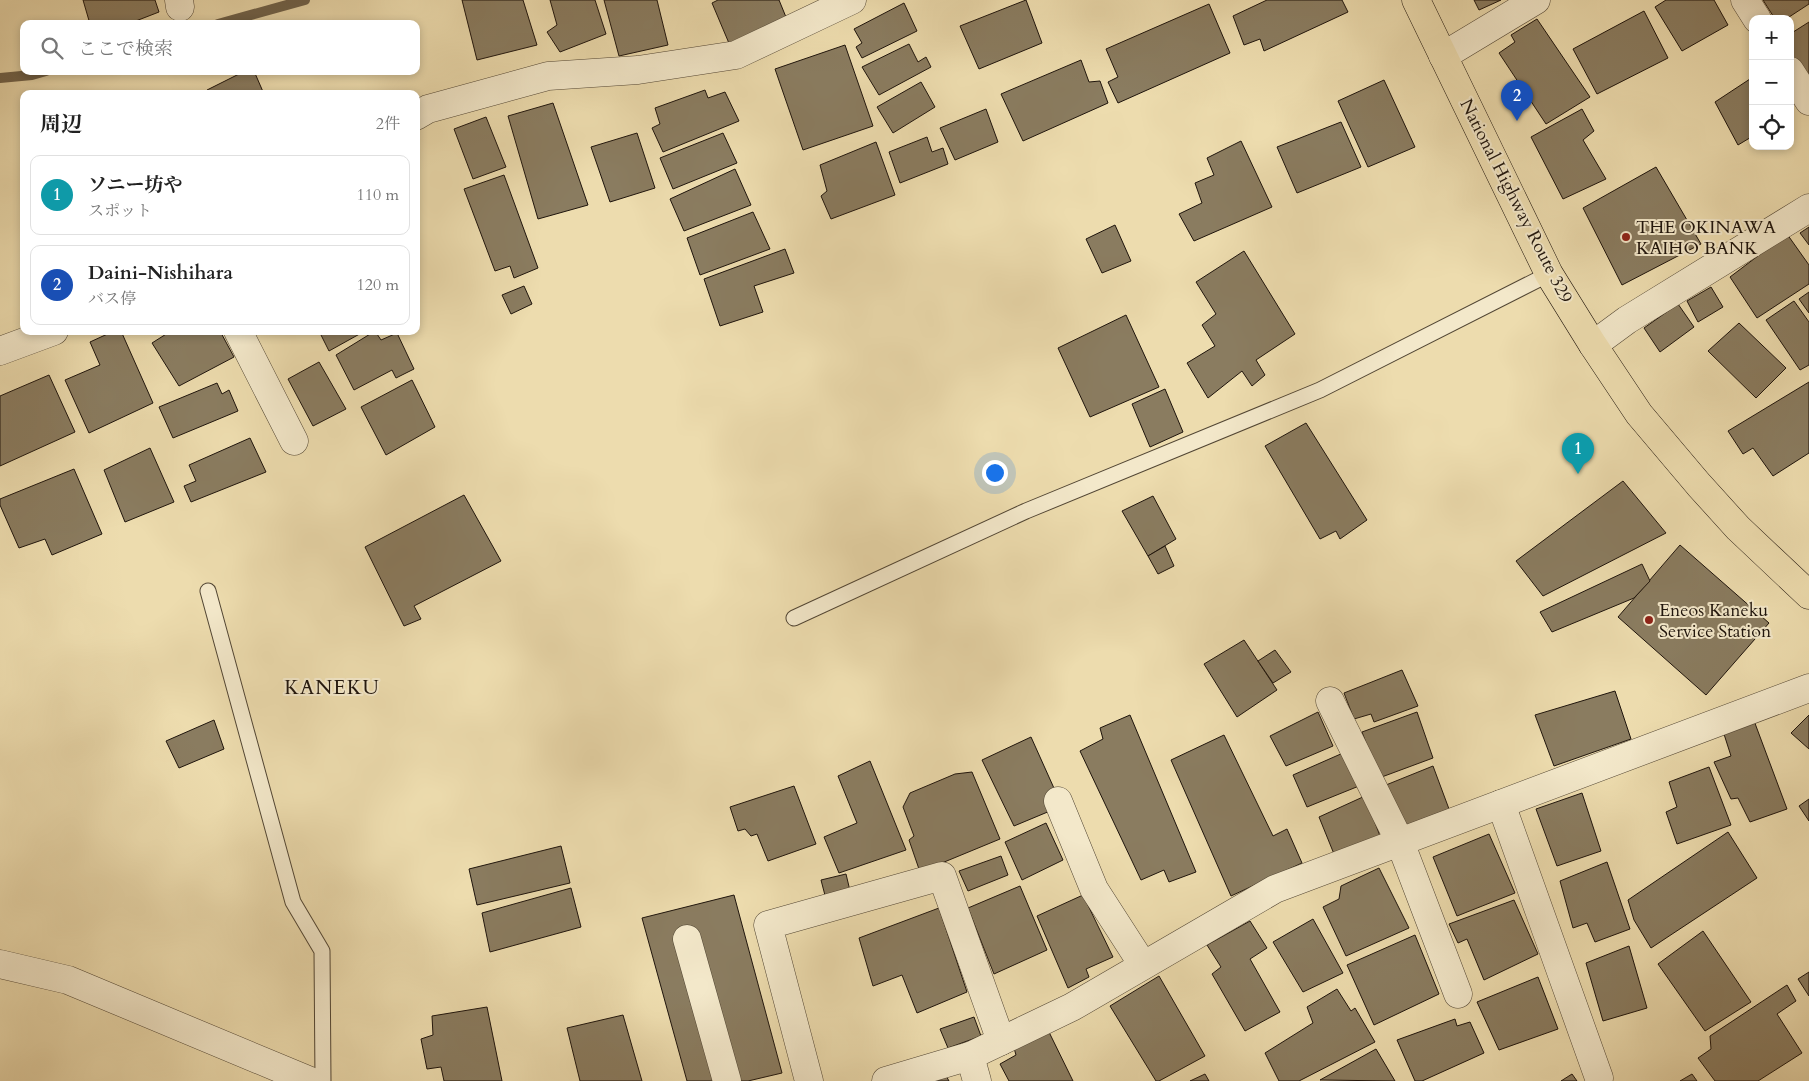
<!DOCTYPE html>
<html lang="ja">
<meta charset="utf-8">
<style>
:root{--surface:#fff;--page:#f6f6f6;--text:#222;--muted:#767676;--line:#e0e0e0;--accent:#8f2418}
body{margin:0;font-family:Cardo,"Noto Serif JP",serif;background:var(--page);color:var(--text)}
.controls{position:absolute;right:15px;top:15px;display:grid;overflow:hidden;border-radius:10px;box-shadow:0 2px 8px #0003}
.controls button{width:45px;height:45px;display:grid;place-items:center;padding:0;border:0;border-bottom:1px solid var(--line);background:var(--surface);color:var(--text);font:25px sans-serif}
.you{position:absolute;left:994px;top:472px;width:18px;height:18px;margin:-12px;border:4px solid #fff;border-radius:50%;background:#1a73e8;box-shadow:0 0 0 8px #1a73e833}
.badge{display:grid;place-items:center;width:32px;height:32px;border-radius:50%;background:var(--accent);color:#fff;font-size:16px;font-weight:700}
.pin{position:absolute;translate:-50% -41px;filter:drop-shadow(0 1px 2px #0008)}
.pin::after{content:'';position:absolute;top:26px;width:18px;height:15px;background:inherit;clip-path:polygon(0 0,100% 0,50% 100%)}
.list{margin:0;padding:0;list-style:none}
h2{display:flex;justify-content:space-between;align-items:center;height:65px;margin:0;padding:0 20px;font-size:21px}
h2 small{font-size:16px;font-weight:400;color:var(--muted)}
.list li{display:grid;grid-template-columns:32px 1fr auto;gap:15px;align-items:center;box-sizing:border-box;height:80px;margin:0 10px 10px;padding:0 10px;border:1px solid var(--line);border-radius:10px}
.list b{display:block;font-size:19px;white-space:nowrap}
.list p{margin:0;font-size:16px;white-space:nowrap;color:var(--muted)}
.list em{font-size:16px;font-style:normal;color:var(--muted)}
.icon{flex:none;width:28px;height:28px;fill:none;stroke:currentColor;stroke-width:2;stroke-linecap:round;stroke-linejoin:round}
.map{position:relative;flex:none;width:1809px;height:1081px;overflow:hidden}
.search{position:absolute;background:var(--surface);box-shadow:0 2px 8px #0003;left:20px;top:20px;width:400px;height:55px;display:flex;align-items:center;gap:12px;box-sizing:border-box;padding:0 18px;border-radius:10px;color:var(--muted);font-size:19px}
.panel{position:absolute;background:var(--surface);box-shadow:0 2px 8px #0003;left:20px;top:90px;width:400px;height:245px;border-radius:10px}
.map>svg:first-child{display:block}
.lines{fill:none;stroke-linecap:round;stroke-linejoin:round}
.stream{stroke:#70634c;stroke-width:10}
.building{fill:#8a7c60;stroke:#1e140c}
.service-casing{stroke:#524634;stroke-width:17}
.minor-casing{stroke:#524634;stroke-width:29}
.trunk-casing{stroke:#1e140c;stroke-width:29}
.service{stroke:#f3e8ca;stroke-width:15}
.minor{stroke:#f3e8ca;stroke-width:28}
.trunk{stroke:#eddcae;stroke-width:28}
.poi-dot{fill:#8f2418;stroke:#f3e8ca;stroke-width:2}
.labels{text-anchor:middle;dominant-baseline:central;stroke-width:4;stroke-linejoin:round;paint-order:stroke}
.street-label{font-size:18px;fill:#1e140c;stroke:#f3e8ca}
.poi-label{font-size:18px;fill:#1e140c;stroke:#f3e8ca;text-anchor:start}
.quarter-label{font-size:20px;letter-spacing:1px;fill:#1e140c;stroke:#f3e8ca}
</style>
<div class="map">
<svg width="1809" height="1081" viewBox="0 0 1809 1081">
<rect width="100%" height="100%" fill="#eddcae"/>
<filter id="stains"><feTurbulence type="fractalNoise" baseFrequency=".004" numOctaves="4"/><feColorMatrix values="0 0 0 0 .2 0 0 0 0 .09 0 0 0 0 .02 0 0 0 .5 -.17"/></filter>
<radialGradient id="worn" r=".72"><stop offset=".6" stop-color="#630" stop-opacity="0"/><stop offset="1" stop-color="#630" stop-opacity=".3"/></radialGradient>
<g class="lines">
<!-- stream -->
<g class="stream">
<path d="M218,24L305,0"/>
<path d="M0,78L32,75L46,71"/>
</g>
</g>
<!-- building -->
<g class="building">
<path d="M83,0H155L159,12L128,24H90Z"/>
<path d="M462,0H523L537,45L477,60Z"/>
<path d="M550,0H595L606,34L560,52L547,32L557,25Z"/>
<path d="M604,0H657L668,45L619,56Z"/>
<path d="M718,0H779L788,22L731,48L712,3Z"/>
<path d="M1026,0L1042,43L979,69L960,26Z"/>
<path d="M1267,0H1342L1348,12L1264,51L1260,39L1244,45L1233,16Z"/>
<path d="M1474,0H1501L1479,10Z"/>
<path d="M1666,0H1714L1728,25L1682,51L1655,7Z"/>
<path d="M1763,0H1809V4L1786,19H1775Z"/>
<path d="M904,3L917,31L862,58L856,47L862,43L854,29Z"/>
<path d="M1209,4L1230,53L1118,103L1108,82L1118,77L1106,49Z"/>
<path d="M1644,11L1668,58L1597,94L1573,49Z"/>
<path d="M1537,19L1590,97L1546,124L1499,53L1515,42L1511,35Z"/>
<path d="M1809,22V85L1790,54V34Z"/>
<path d="M909,44L918,62L926,57L931,67L879,95L862,67Z"/>
<path d="M845,45L873,126L803,150L775,69Z"/>
<path d="M1081,60L1089,82L1100,81L1108,103L1023,141L1001,94Z"/>
<path d="M245,71H254L264,94H208L207,90Z"/>
<path d="M1753,77V136L1738,145L1715,102Z"/>
<path d="M1384,80L1415,147L1368,167L1338,101Z"/>
<path d="M921,82L935,107L893,133L877,107Z"/>
<path d="M705,90L708,98L725,92L739,121L663,152L652,128L660,124L655,108Z"/>
<path d="M553,103L588,205L538,219L508,116Z"/>
<path d="M986,109L998,142L955,160L940,128Z"/>
<path d="M1582,109L1594,131L1583,140L1606,179L1563,199L1531,137Z"/>
<path d="M486,117L506,167L473,179L454,129Z"/>
<path d="M1341,122L1361,167L1297,193L1277,147Z"/>
<path d="M637,133L655,188L610,202L591,147Z"/>
<path d="M723,133L737,163L673,189L660,158Z"/>
<path d="M927,137L932,152L943,148L948,164L900,183L889,152Z"/>
<path d="M1241,141L1272,207L1194,241L1179,214L1202,203L1195,183L1214,175L1207,158Z"/>
<path d="M876,142L895,195L831,219L821,196L827,191L820,165Z"/>
<path d="M1656,167L1701,244L1622,285L1583,208Z"/>
<path d="M735,169L751,205L684,231L670,199Z"/>
<path d="M504,175L538,268L514,278L510,266L495,271L464,189Z"/>
<path d="M753,212L770,249L700,275L687,238Z"/>
<path d="M1115,225L1131,261L1102,273L1086,239Z"/>
<path d="M1809,227V245L1800,233Z"/>
<path d="M1787,234L1809,265V284L1757,318L1730,277Z"/>
<path d="M785,249L794,273L754,286L763,312L720,326L704,279Z"/>
<path d="M1244,251L1295,334L1256,360L1265,375L1252,386L1242,371L1208,398L1187,363L1215,346L1202,325L1216,314L1196,282Z"/>
<path d="M524,286L532,304L511,314L502,295Z"/>
<path d="M1711,287L1723,307L1698,322L1687,301Z"/>
<path d="M1809,292V313L1799,299Z"/>
<path d="M1794,301L1809,322V365L1800,370L1766,320Z"/>
<path d="M1678,304L1694,327L1660,352L1644,328Z"/>
<path d="M1126,315L1159,387L1090,417L1058,348Z"/>
<path d="M1739,323L1786,368L1756,398L1708,351Z"/>
<path d="M114,331H121L153,403L89,433L65,380L100,365L90,342Z"/>
<path d="M171,331H220L234,357L179,386L152,343Z"/>
<path d="M319,331H365L329,351Z"/>
<path d="M375,331L381,340L397,333L414,369L396,378L392,370L354,390L336,355Z"/>
<path d="M319,362L346,409L313,426L288,379Z"/>
<path d="M49,375L75,432L0,466V396Z"/>
<path d="M412,380L435,427L386,455L361,407Z"/>
<path d="M1809,382V453L1773,476L1753,448L1743,454L1728,431Z"/>
<path d="M217,383L222,394L229,390L238,411L173,438L159,407Z"/>
<path d="M1165,389L1183,432L1150,447L1132,404Z"/>
<path d="M1306,423L1367,520L1340,539L1336,531L1320,539L1265,446Z"/>
<path d="M250,438L266,472L191,502L184,486L196,481L189,465Z"/>
<path d="M150,448L174,502L125,522L104,470Z"/>
<path d="M74,469L102,534L52,555L45,539L19,548L0,505V499Z"/>
<path d="M1623,481L1666,533L1543,596L1516,561Z"/>
<path d="M464,495L501,561L414,606L421,619L404,626L365,547Z"/>
<path d="M1153,496L1176,539L1148,556L1122,511Z"/>
<path d="M1680,545L1769,623L1706,695L1618,617Z"/>
<path d="M1165,546L1174,566L1158,574L1148,556Z"/>
<path d="M1642,564L1650,581L1634,598L1552,632L1540,612Z"/>
<path d="M1244,640L1277,690L1237,717L1204,664Z"/>
<path d="M1275,650L1291,672L1273,683L1258,661Z"/>
<path d="M1402,670L1418,706L1374,722L1371,714L1354,719L1344,693Z"/>
<path d="M1615,691L1631,739L1554,766L1535,715Z"/>
<path d="M1318,712L1333,746L1286,766L1270,736Z"/>
<path d="M1417,712L1433,758L1379,778L1362,732Z"/>
<path d="M1130,715L1196,872L1169,882L1164,870L1141,880L1080,751L1103,739L1100,728Z"/>
<path d="M1809,715V749L1791,733Z"/>
<path d="M1753,718L1787,809L1750,822L1738,798L1731,799L1714,762L1731,756L1723,731Z"/>
<path d="M214,720L224,749L179,768L166,741Z"/>
<path d="M1224,735L1273,836L1287,829L1302,863L1231,896L1171,760Z"/>
<path d="M1031,737L1062,806L1014,826L982,760Z"/>
<path d="M1343,753L1359,786L1307,807L1293,775Z"/>
<path d="M870,761L906,850L839,873L824,837L857,823L838,776Z"/>
<path d="M1433,766L1449,809L1404,826L1386,785Z"/>
<path d="M1709,767L1731,825L1677,844L1666,812L1677,807L1669,782Z"/>
<path d="M972,772L1000,839L920,872L909,840L914,836L903,807L910,793L955,774Z"/>
<path d="M794,786L816,844L768,861L757,834L751,836L745,829L738,831L730,807Z"/>
<path d="M1582,793L1601,851L1557,866L1536,809Z"/>
<path d="M1365,796L1380,836L1334,854L1319,817Z"/>
<path d="M1809,799V821L1799,806Z"/>
<path d="M1046,823L1063,860L1022,880L1005,842Z"/>
<path d="M1728,832L1757,878L1651,948L1634,920L1628,900Z"/>
<path d="M1489,834L1515,893L1457,916L1433,857Z"/>
<path d="M561,846L570,883L477,905L469,869Z"/>
<path d="M1001,856L1008,875L968,891L959,871Z"/>
<path d="M1607,862L1630,929L1595,942L1587,923L1573,928L1560,881Z"/>
<path d="M1379,868L1409,928L1346,956L1323,907L1339,899L1341,886Z"/>
<path d="M846,874L851,895L827,903L821,880Z"/>
<path d="M1020,886L1047,950L994,974L968,908Z"/>
<path d="M571,888L581,927L490,952L482,913Z"/>
<path d="M734,895L782,1073L748,1081H687L642,918Z"/>
<path d="M1083,895L1113,957L1086,969L1089,977L1068,988L1037,916Z"/>
<path d="M1514,900L1538,954L1484,980L1467,939L1458,943L1449,924Z"/>
<path d="M939,908L967,992L917,1013L902,975L873,986L859,938Z"/>
<path d="M1313,919L1343,973L1303,992L1273,942Z"/>
<path d="M1250,921L1267,948L1250,959L1280,1012L1245,1031L1212,974L1221,967L1207,945Z"/>
<path d="M1703,931L1751,1002L1705,1031L1658,964Z"/>
<path d="M1415,935L1439,994L1374,1025L1347,965Z"/>
<path d="M1629,946L1647,1008L1603,1021L1586,963Z"/>
<path d="M1809,972V996L1798,979Z"/>
<path d="M1159,976L1205,1056L1159,1081H1156L1110,1006Z"/>
<path d="M1538,977L1558,1029L1499,1050L1477,1002Z"/>
<path d="M1787,985L1796,1001L1777,1014L1802,1053L1758,1081H1715L1698,1058L1711,1049L1710,1036Z"/>
<path d="M1337,989L1351,1011L1355,1008L1375,1042L1299,1081H1279L1265,1053L1313,1023L1307,1007Z"/>
<path d="M487,1007L502,1081H444L441,1067L427,1069L421,1039L433,1035L432,1016Z"/>
<path d="M623,1015L642,1081H580L567,1028Z"/>
<path d="M974,1017L981,1036L948,1048L940,1029Z"/>
<path d="M1455,1019L1457,1026L1470,1022L1484,1053L1422,1081H1415L1397,1040Z"/>
<path d="M1047,1028L1073,1081H1009L1000,1064L1016,1055L1014,1048Z"/>
<path d="M1376,1049L1395,1081L1320,1080Z"/>
<path d="M945,1074L949,1081H927Z"/>
<path d="M1205,1074L1209,1081H1190Z"/>
<path d="M1572,1074L1577,1081H1561Z"/>
<path d="M1692,1074L1697,1081H1680Z"/>
</g>
<g class="lines">
<defs>
<g id="service">
<path d="M208,591L293,902L322,951L323,1081"/>
<path d="M794,618L1026,511L1320,390L1549,274"/>
</g>
<g id="minor">
<path d="M179,0L180,7"/>
<path d="M1745,0L1757,19"/>
<path d="M1443,56L1536,0"/>
<path d="M1790,71L1809,101"/>
<path d="M416,116L428,109L548,76L638,70L736,55L852,0"/>
<path d="M238,331L294,441"/>
<path d="M1593,345L1627,320L1809,208"/>
<path d="M0,351L54,331"/>
<path d="M1330,701L1400,842L1458,994"/>
<path d="M1058,801L1094,889L1143,965"/>
<path d="M1501,804L1599,1078"/>
<path d="M687,939L727,1081"/>
<path d="M0,964L68,980L310,1081"/>
<path d="M970,1056L977,1081"/>
<path d="M809,1081L768,925L942,876L1001,1041"/>
<path d="M886,1081L970,1056L1072,1007L1275,889L1809,688"/>
</g>
<path id="trunk" d="M1416,0L1549,274L1593,345L1639,414L1699,485L1738,528L1809,595"/>
</defs>
<!-- service casing -->
<use href="#service" class="service-casing"/>
<!-- minor casing -->
<use href="#minor" class="minor-casing"/>
<!-- trunk casing -->
<use href="#trunk" class="trunk-casing"/>
<!-- service -->
<use href="#service" class="service"/>
<!-- minor -->
<use href="#minor" class="minor"/>
<!-- trunk -->
<use href="#trunk" class="trunk"/>
</g>
<!-- markers -->
<g class="poi-dot">
<circle cx="1626" cy="237" r="5"/>
<circle cx="1649" cy="620" r="5"/>
</g>
<g class="labels">
<!-- street labels -->
<g class="street-label">
<text transform="translate(1516 201) rotate(63)">National Highway Route 329</text>
</g>
<!-- poi labels -->
<g class="poi-label">
<text x="1636" y="227">THE OKINAWA<tspan x="1636" dy="21">KAIHO BANK</tspan></text>
<text x="1659" y="610">Eneos Kaneku<tspan x="1659" dy="21">Service Station</tspan></text>
</g>
<!-- quarter labels -->
<g class="quarter-label">
<text x="332" y="687">KANEKU</text>
</g>
</g>
<rect width="100%" height="100%" filter="url(#stains)"/>
<rect width="100%" height="100%" fill="url(#worn)"/>
</svg>
<div class="controls">
<button>+</button>
<button>−</button>
<button><svg class="icon" aria-label="locate" viewBox="0 0 24 24"><circle cx="12" cy="12" r="6"/><path d="M12 2v4M12 18v4M2 12h4M18 12h4"/></svg></button>
</div>
<div class="you"></div>
<div class="pin badge" style="left:1578px;top:474px;background:#0f9aa8">1</div>
<div class="pin badge" style="left:1517px;top:121px;background:#1a4fb4">2</div>
<div class="search"><svg class="icon" aria-label="search" viewBox="0 0 24 24"><circle cx="10" cy="10" r="6"/><path d="M15 15l6 6"/></svg>ここで検索</div>
<section class="panel">
<h2>周辺<small>2件</small></h2>
<ul class="list">
<li><span class="badge" style="background:#0f9aa8">1</span><div><b>ソニー坊や</b><p>スポット</p></div><em>110 m</em></li>
<li><span class="badge" style="background:#1a4fb4">2</span><div><b>Daini-Nishihara</b><p>バス停</p></div><em>120 m</em></li>
</ul>
</section>
</div>
